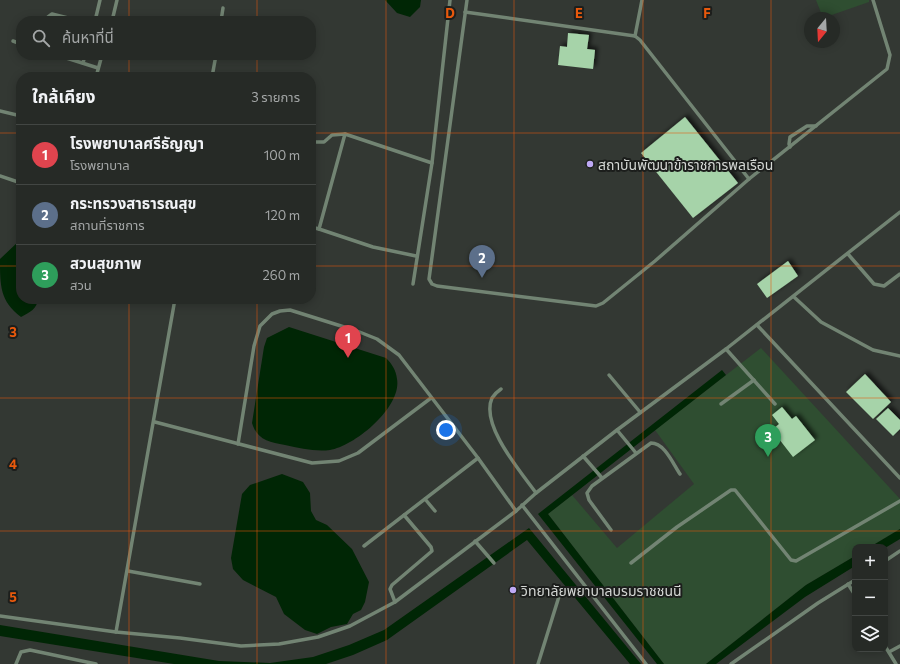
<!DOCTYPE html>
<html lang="th">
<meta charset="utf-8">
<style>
:root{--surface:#262a26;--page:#2e322e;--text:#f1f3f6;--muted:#a4a7a7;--line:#424643;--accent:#d6ab8b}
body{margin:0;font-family:Commissioner,"Noto Sans Thai",sans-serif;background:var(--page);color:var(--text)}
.controls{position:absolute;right:12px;bottom:12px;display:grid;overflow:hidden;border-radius:8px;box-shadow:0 2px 10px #0003}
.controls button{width:36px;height:36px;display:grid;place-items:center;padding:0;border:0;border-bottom:1px solid var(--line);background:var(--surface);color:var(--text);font:20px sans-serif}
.compass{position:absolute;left:804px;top:12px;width:36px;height:36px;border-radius:50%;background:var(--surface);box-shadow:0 2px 10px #0003;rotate:198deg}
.you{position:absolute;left:446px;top:430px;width:14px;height:14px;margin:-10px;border:3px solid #fff;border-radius:50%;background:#1a73e8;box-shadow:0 0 0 6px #1a73e833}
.badge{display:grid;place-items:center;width:26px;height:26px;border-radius:50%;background:var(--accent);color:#fff;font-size:13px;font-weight:700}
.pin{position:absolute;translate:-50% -33px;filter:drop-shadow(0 1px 2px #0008)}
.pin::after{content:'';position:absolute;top:21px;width:14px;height:12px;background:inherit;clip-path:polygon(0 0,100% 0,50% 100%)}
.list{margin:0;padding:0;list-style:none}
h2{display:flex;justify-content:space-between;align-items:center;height:52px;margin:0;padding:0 16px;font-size:17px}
h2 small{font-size:13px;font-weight:400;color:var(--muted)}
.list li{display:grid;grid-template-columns:26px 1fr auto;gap:12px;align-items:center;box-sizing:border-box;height:60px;padding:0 16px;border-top:1px solid var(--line)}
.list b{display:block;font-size:15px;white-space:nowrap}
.list p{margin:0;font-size:13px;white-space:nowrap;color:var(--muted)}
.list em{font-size:13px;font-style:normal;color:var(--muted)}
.icon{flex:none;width:22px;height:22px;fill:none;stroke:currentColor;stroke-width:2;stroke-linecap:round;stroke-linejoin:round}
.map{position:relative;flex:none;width:900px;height:664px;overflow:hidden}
.search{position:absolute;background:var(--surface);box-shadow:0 2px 10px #0003;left:16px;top:16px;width:300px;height:44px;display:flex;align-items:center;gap:10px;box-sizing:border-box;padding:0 14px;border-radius:16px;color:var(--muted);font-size:15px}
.panel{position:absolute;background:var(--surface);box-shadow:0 2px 10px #0003;left:16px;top:72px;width:300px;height:232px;border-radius:16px}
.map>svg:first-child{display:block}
.green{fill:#2f4e31}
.water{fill:#002605}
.building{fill:#a6d3a9;filter:url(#shadow)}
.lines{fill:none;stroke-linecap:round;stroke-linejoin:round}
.service{stroke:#728473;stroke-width:3.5}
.grid{fill:none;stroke:#e8590c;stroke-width:1;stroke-opacity:0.55}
.poi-dot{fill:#bea9f5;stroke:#1c1e1c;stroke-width:1.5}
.labels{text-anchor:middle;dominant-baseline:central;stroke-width:4;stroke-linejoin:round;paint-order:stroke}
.poi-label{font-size:14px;fill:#d4d7d4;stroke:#1c1e1c;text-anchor:start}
.grid-label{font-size:13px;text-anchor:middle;font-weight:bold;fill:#e8590c;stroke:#1c1e1c;stroke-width:4;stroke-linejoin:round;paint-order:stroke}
</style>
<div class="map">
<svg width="900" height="664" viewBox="0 0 900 664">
<defs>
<filter id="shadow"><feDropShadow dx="3" dy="-3" stdDeviation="2" flood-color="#0009"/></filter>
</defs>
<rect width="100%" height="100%" fill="#333833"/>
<!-- green -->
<g class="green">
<path d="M816,0H869V2L823,18Z"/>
<path d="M761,348L900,499V529L870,547H855V556L806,585L706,664H664L548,514L572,495L617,548L694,484L655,430Z"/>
</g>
<!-- water -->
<g class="water">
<path d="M385,0H421L420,7L410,17L397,13Z"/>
<path d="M21,236V299H38C37,309 30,312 21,317C0,301 0,286 0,259L19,241Z"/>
<path d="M289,327L386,358C392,364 396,370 397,379C402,407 355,446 330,450C315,452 300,448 285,445C269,442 257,440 252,423L264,347L267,338Z"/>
<path d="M722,370L726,375L548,514L664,664H657L538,514Z"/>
<path d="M282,474L303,482L310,493L311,511L316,520L327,525L352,549L369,582L365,602L361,610L353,614L347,624L331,627L317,634L305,630L284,614L276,597L243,580L233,569L231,558L242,494L250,485Z"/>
<path d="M529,528L641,664H630L527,540L387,640L353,655L326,664H174L0,636V625L219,661L270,663L313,657L349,645L384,630Z"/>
<path d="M900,529V539L885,548L870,547Z"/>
<path d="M855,556V566L805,597L716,664H706L806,585Z"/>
</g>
<!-- building -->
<g class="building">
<path d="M568,33L589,35L587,49L595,50L593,69L558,65L560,46L567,47Z"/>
<path d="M685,117L738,183L693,218L641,153Z"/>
<path d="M788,261L798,276L767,298L757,284Z"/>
<path d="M865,374L891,402L873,419L846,392Z"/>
<path d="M782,407L792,419L796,416L815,440L793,457L772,430L779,424L772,415Z"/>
<path d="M888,408L900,420V429L893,436L876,419Z"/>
</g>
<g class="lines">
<!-- service -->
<g class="service">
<path d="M467,0L429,279L432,284L437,286L596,306L603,303L655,261L749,179L887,69L890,55L873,0"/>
<path d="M465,12L635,36L640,40L749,179"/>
<path d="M46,21L48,17L52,14L80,21"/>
<path d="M95,21L100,0"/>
<path d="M112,21L117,0"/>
<path d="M221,21L223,8"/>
<path d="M635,36L642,0"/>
<path d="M13,41L21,44"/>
<path d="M57,55L98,68"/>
<path d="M83,63L85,55"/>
<path d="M96,77L102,55"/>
<path d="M212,77L216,55"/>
<path d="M0,111L21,116"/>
<path d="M345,134L319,229L373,247L416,256"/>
<path d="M311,142H324L332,135L345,134L432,163"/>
<path d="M790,147L789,144L790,137L807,126H816"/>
<path d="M0,176L21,183"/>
<path d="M311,227L319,229"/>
<path d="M848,254L874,284L884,286L900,274"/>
<path d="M413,284L432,163L450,0"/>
<path d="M794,297L821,322L873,350L900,356"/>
<path d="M757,325L900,478"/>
<path d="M726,349L775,404"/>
<path d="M609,375L640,412"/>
<path d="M501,389C498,391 494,395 492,398C480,425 521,472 536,493"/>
<path d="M721,404L754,380"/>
<path d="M155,422L312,463L339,461L358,453L431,398"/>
<path d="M617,430L636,453"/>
<path d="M238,444L254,346L260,326L272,314L280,311L290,310L357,331L377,339L399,355L478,458L516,511"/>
<path d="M583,456L602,478"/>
<path d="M425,499L435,511"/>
<path d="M522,505L646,664"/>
<path d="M611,530L589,500L587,493L592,486L651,443C665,443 673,464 680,474"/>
<path d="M475,541L494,563"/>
<path d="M364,546L478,458"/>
<path d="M885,561L900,551"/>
<path d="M631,563L677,527L731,490H735L791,560L796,561L900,501"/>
<path d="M128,571L200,584"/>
<path d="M848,584L855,595"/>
<path d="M395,602L390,589L392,585L432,551L431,547L404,515"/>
<path d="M0,616L116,632L180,638L241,646L279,644L318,637L350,626L395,602L516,511L536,493L617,430L726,349L900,212"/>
<path d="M116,632L175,299"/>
<path d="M885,646L896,664"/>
<path d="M889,652L900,646"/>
<path d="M16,664L21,652L30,650L96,664"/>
<path d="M538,664L561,590"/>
<path d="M731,664L818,603L855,580"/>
</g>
</g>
<!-- grid -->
<path class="grid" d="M129,0V21M257,0V21M386,0V664M514,0V664M643,0V664M771,0V664M129,55V77M257,55V77M0,133H21M311,133H900M0,266H21M311,266H900M129,299V664M257,299V664M0,398H900M0,531H900"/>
<!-- markers -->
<g class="poi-dot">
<circle cx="590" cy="164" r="4"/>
<circle cx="513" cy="590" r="4"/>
</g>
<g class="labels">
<!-- poi labels -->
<g class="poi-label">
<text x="598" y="164">สถาบันพัฒนาข้าราชการพลเรือน</text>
<text x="521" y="590">วิทยาลัยพยาบาลบรมราชชนนี</text>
</g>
</g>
<g class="grid-label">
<text x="450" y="18">D</text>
<text x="579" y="18">E</text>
<text x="707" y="18">F</text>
<text x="13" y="337">3</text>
<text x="13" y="469">4</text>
<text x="13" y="602">5</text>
</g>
</svg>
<div class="controls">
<button>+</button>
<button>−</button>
<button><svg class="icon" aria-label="layers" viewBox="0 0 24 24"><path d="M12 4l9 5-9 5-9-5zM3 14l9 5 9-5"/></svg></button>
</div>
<svg class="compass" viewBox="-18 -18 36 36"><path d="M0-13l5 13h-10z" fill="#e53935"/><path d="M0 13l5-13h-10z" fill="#a4a7a7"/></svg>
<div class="you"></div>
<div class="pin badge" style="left:348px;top:358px;background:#e0444e">1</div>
<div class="pin badge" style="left:482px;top:278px;background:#5c6f8a">2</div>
<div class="pin badge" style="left:768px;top:457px;background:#2e9e5b">3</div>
<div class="search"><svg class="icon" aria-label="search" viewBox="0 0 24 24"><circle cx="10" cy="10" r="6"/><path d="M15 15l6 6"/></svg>ค้นหาที่นี่</div>
<section class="panel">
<h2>ใกล้เคียง<small>3 รายการ</small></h2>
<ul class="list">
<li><span class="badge" style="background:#e0444e">1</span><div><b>โรงพยาบาลศรีธัญญา</b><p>โรงพยาบาล</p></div><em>100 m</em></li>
<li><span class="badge" style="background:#5c6f8a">2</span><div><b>กระทรวงสาธารณสุข</b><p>สถานที่ราชการ</p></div><em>120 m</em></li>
<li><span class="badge" style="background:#2e9e5b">3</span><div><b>สวนสุขภาพ</b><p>สวน</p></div><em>260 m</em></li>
</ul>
</section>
</div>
